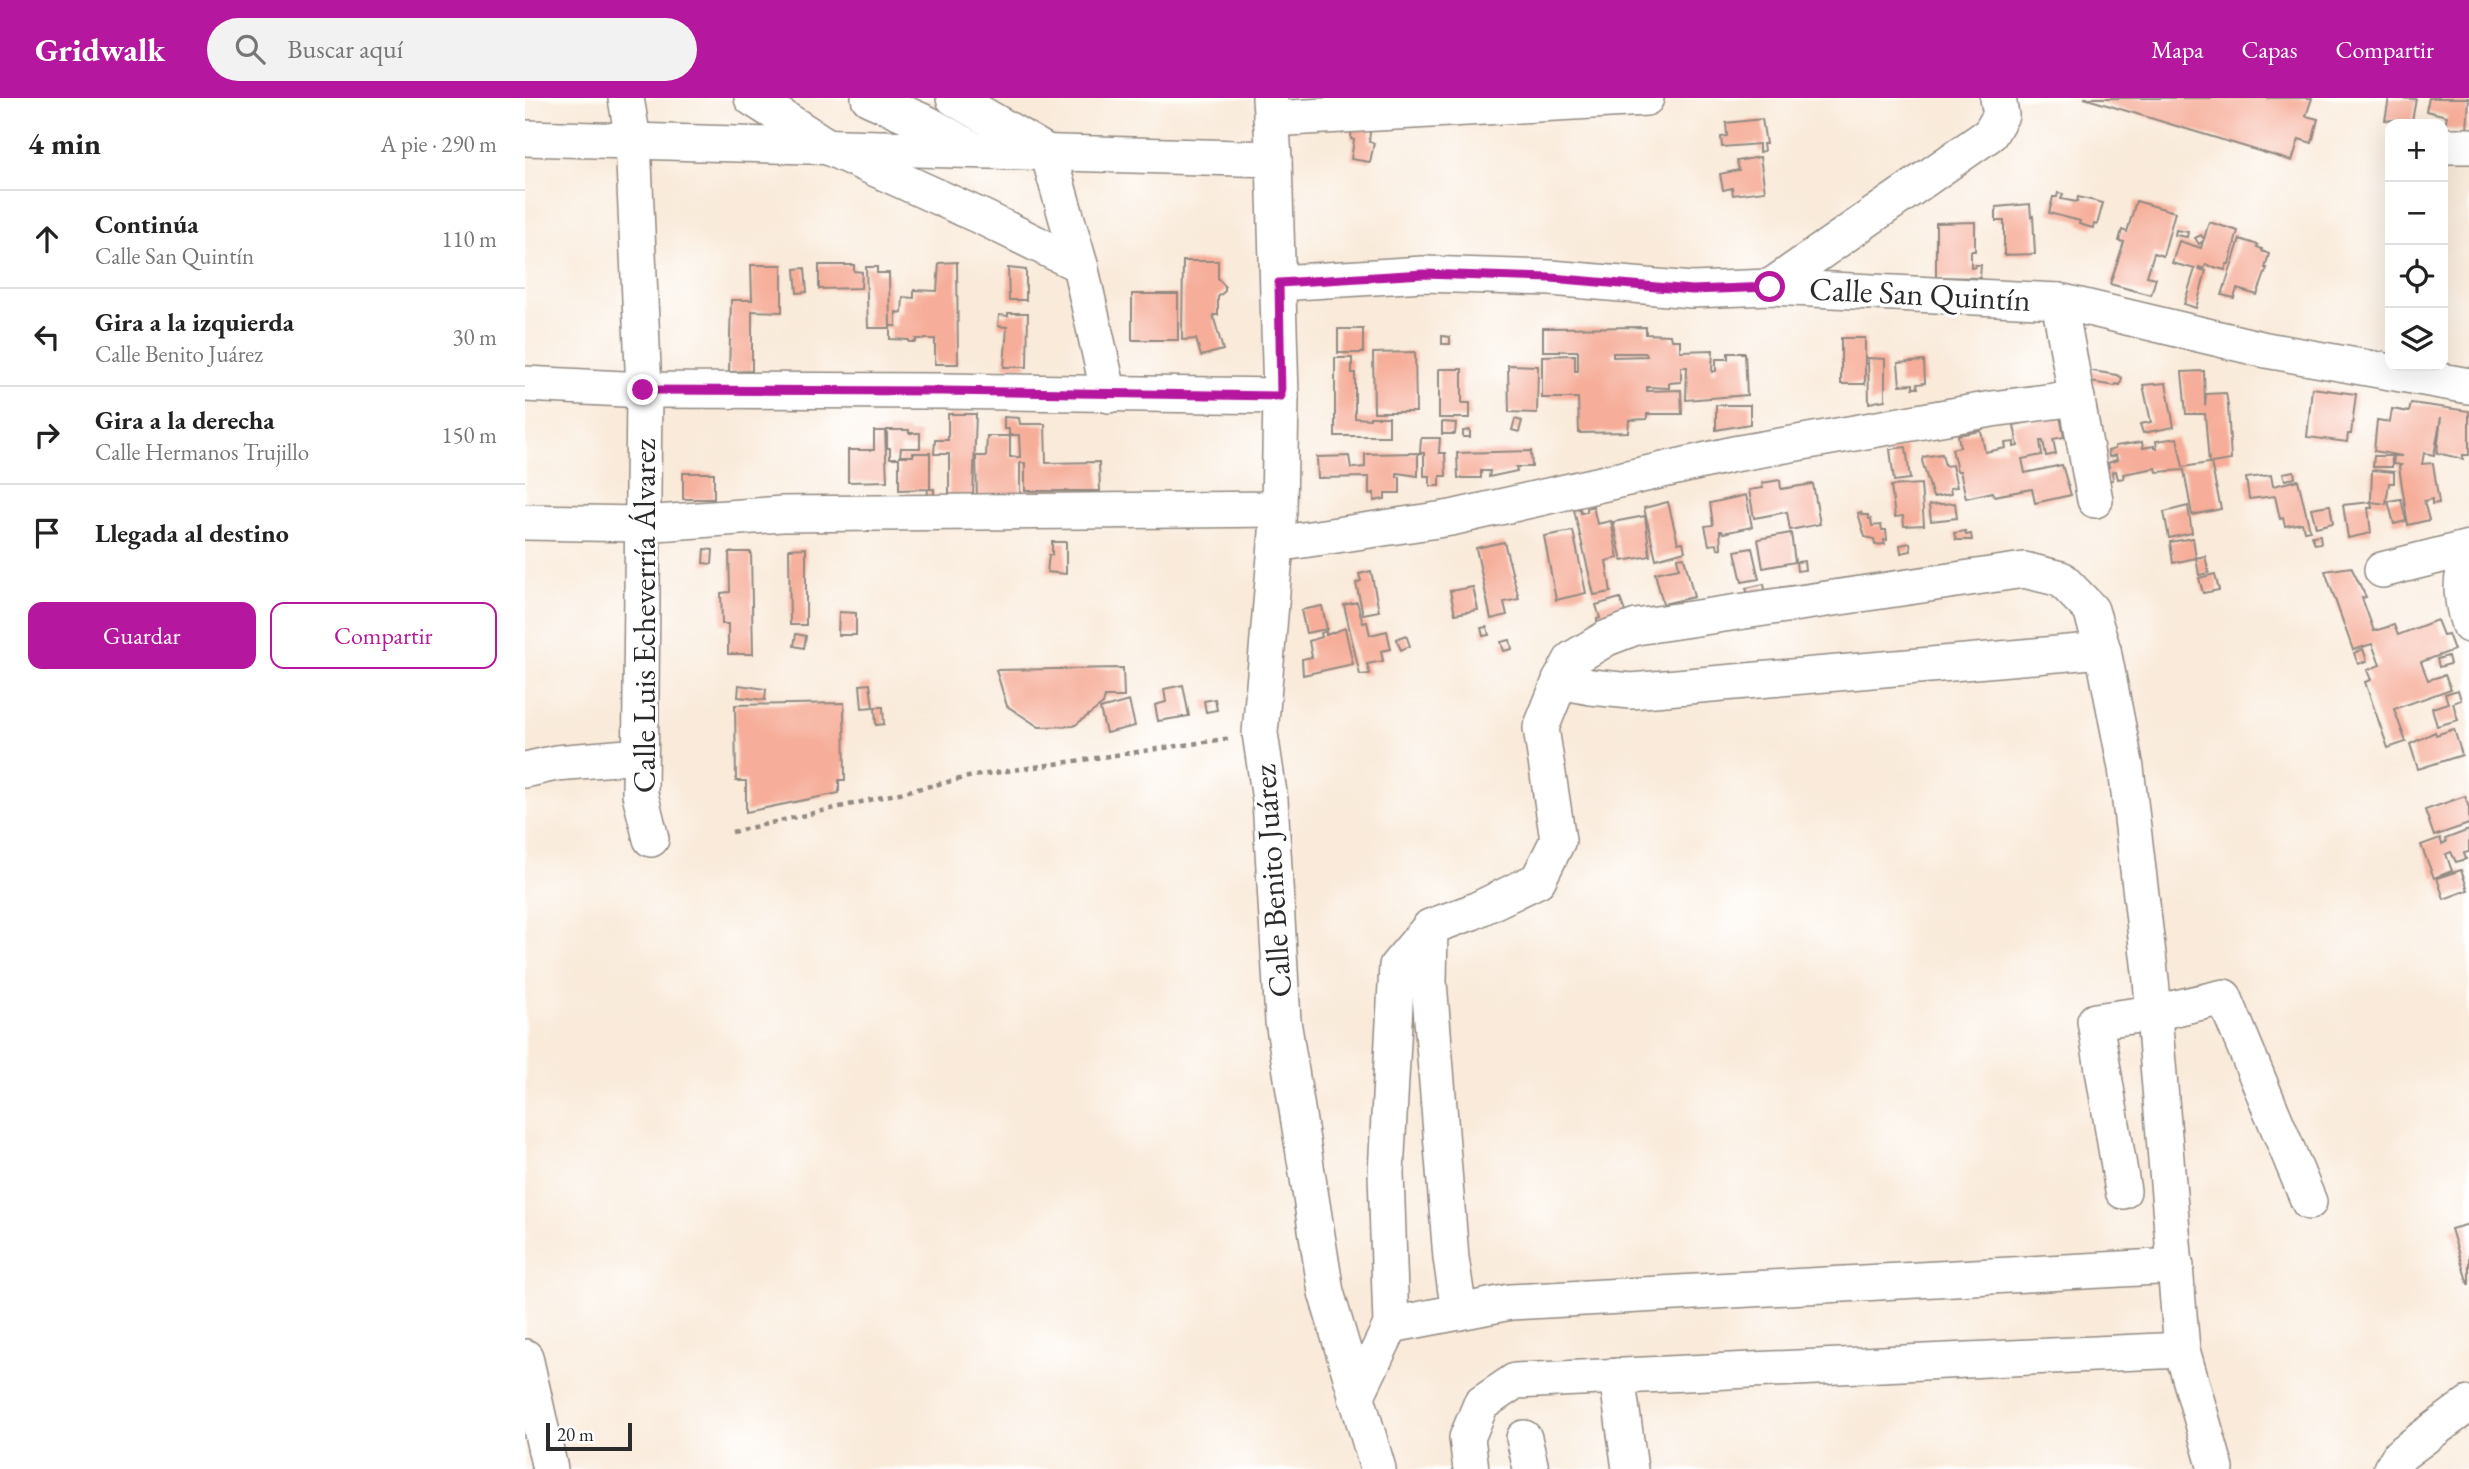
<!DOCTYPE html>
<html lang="es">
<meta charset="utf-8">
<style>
:root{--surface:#fff;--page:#f2f2f2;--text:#222;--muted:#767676;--line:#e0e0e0;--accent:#b5179e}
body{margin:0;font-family:"EB Garamond",serif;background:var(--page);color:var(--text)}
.controls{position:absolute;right:21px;top:21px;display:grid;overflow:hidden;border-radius:14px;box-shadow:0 7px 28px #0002}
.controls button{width:63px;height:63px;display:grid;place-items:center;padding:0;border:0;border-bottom:2px solid var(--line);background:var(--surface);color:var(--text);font:35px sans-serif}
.scale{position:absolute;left:21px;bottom:18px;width:86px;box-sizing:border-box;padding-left:7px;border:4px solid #2b2b2b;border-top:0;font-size:19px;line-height:24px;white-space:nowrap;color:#2b2b2b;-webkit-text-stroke:5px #fff;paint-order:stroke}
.stop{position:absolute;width:21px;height:21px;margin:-16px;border:5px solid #b5179e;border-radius:50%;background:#fff}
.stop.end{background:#b5179e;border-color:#fff;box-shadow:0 2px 7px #0008}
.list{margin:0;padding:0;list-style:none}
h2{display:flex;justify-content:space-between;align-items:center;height:91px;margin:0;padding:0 28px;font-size:30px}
h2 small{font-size:23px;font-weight:400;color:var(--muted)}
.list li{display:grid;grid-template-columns:46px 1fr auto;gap:21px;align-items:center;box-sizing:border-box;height:98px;padding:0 28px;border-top:2px solid var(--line)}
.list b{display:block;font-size:26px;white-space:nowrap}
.list p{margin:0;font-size:23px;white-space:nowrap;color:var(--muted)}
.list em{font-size:23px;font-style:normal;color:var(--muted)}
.actions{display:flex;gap:14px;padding:21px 28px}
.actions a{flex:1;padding:16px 0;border:2px solid var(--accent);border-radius:14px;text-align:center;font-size:24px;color:var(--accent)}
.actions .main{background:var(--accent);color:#fff}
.icon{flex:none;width:38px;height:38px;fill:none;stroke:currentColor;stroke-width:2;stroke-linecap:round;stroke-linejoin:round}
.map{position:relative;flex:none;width:1944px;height:1371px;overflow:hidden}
header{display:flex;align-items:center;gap:42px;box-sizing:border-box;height:98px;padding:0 35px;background:var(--accent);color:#fff}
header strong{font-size:33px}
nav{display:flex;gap:38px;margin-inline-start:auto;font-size:24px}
.search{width:490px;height:63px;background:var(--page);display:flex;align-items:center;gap:18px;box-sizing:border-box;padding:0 24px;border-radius:38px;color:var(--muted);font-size:26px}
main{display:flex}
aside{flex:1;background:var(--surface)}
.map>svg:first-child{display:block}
.building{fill:#f6ad99;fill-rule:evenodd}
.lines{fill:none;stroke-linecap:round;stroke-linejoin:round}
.minor-casing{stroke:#928a82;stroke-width:38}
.path{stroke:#928a82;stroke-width:4.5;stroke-dasharray:5 5;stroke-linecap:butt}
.minor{stroke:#fff;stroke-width:35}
.route{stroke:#b5179e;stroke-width:9}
.labels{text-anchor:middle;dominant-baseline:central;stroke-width:6;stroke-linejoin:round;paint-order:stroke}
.street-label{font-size:32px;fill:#2b2b2b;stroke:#fff}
</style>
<header>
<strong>Gridwalk</strong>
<div class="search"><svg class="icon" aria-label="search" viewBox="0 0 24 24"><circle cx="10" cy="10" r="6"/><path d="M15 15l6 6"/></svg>Buscar aquí</div>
<nav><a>Mapa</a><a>Capas</a><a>Compartir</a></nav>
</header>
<main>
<aside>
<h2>4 min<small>A pie · 290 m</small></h2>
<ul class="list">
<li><svg class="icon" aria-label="ahead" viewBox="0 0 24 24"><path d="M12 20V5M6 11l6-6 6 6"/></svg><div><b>Continúa</b><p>Calle San Quintín</p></div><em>110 m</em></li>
<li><svg class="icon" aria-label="left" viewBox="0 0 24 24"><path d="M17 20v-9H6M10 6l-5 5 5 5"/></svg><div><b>Gira a la izquierda</b><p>Calle Benito Juárez</p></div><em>30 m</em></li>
<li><svg class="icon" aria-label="right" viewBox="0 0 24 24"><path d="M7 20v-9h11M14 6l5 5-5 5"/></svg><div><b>Gira a la derecha</b><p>Calle Hermanos Trujillo</p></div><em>150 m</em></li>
<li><svg class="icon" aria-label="arrive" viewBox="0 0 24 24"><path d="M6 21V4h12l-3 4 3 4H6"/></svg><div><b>Llegada al destino</b></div></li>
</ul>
<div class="actions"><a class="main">Guardar</a><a>Compartir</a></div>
</aside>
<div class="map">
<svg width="1944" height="1371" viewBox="0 0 1944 1371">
<rect width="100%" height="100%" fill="#fff"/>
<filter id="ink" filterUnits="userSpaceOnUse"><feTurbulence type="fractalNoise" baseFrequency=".0143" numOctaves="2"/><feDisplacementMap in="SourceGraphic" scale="14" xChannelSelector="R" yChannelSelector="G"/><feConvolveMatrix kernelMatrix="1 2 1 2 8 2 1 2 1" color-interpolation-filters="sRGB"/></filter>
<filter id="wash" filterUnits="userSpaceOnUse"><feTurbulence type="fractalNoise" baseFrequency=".00686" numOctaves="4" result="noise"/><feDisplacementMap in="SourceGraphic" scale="28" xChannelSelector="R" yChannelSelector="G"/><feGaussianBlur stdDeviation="1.57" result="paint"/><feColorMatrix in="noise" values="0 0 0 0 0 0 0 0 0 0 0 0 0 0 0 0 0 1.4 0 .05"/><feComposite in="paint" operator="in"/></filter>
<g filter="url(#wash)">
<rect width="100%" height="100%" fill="#f9ead9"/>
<g id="blocks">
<!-- building -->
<g class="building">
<path d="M1559,0H1787L1781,18L1793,21L1787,45L1774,41L1767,63Z"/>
<path d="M1864,0L1891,1L1887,23L1860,22Z"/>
<path d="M1904,0H1944L1942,33L1919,31L1922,18L1901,13Z"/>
<path d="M847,15L844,44L849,45L845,64L826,61L829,42L826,41L827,16Z"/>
<path d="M1237,21L1241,46H1238L1239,53L1234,54V46L1197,49L1196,39L1202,38L1201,25Z"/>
<path d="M1235,59L1240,93L1208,97L1207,90L1198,92L1195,76L1214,72L1212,63Z"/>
<path d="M1533,95L1538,96L1536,101L1552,104L1553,99L1578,105L1572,127L1569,126L1568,130L1554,126L1555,123L1524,115L1528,99H1532Z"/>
<path d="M1611,103L1650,114L1638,158L1629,155L1622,178L1631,180L1626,197L1585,186L1599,144L1594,143L1597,132L1602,134Z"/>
<path d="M1505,106L1506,119L1508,118L1510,156L1479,157V123H1471V109Z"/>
<path d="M1450,124V153H1446V170L1450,169V167H1456L1455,180L1411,179V125Z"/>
<path d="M1684,124L1713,133L1704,166H1702L1700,172L1681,167L1679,171L1674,169V171L1681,173L1671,210L1659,206L1670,171L1647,165L1654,143L1676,150L1678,143L1674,146L1670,140L1676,137L1679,141Z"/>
<path d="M1651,132L1663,134L1662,139L1650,137Z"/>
<path d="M1715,141L1733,147L1732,149L1737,151V153L1744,156L1740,170H1742L1732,197L1712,191L1709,200L1697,197Z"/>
<path d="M658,163H693V181L700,188V193L693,199V217H688L698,252L676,258L671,241L657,242Z"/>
<path d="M432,164L433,266H410V241H391V244H384V242L365,241V230H343L341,169H352V175H364L365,228H371V214L377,215L378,199L389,200V192L412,193L414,165Z"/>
<path d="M226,167H257V214L227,213V273L204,274L206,202H227Z"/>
<path d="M294,167H329V173L337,174L336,190L294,191Z"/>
<path d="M280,170L282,194L272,195L270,171Z"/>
<path d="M483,170L501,172V202H484Z"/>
<rect x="607" y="196" width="46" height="46"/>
<path d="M483,215H503L502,269H479L482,229L473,228L474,217L483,218Z"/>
<path d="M1121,229V236L1145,237L1146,242H1155V253L1188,252L1187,274L1191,273V261H1203V255H1220L1222,297L1161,302L1162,269H1156V284L1144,285V290L1122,289V293L1156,292L1157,316H1122V321L1104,322L1103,334L1054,335L1053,300H1017V258L1050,257V273H1053V253H1018V230ZM1088,255H1121L1122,258L1088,259Z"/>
<rect x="813" y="231" width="25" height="24"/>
<path d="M917,238L925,239V246H917Z"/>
<rect x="1316" y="240" width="24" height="46"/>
<path d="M890,254L891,314H849L848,255Z"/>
<path d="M810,260H827V275H830V320L845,321V319H864V338H810Z"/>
<path d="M1343,260L1360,261V302L1344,305Z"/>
<path d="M1399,263L1400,285L1392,286L1393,290H1388V286L1375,287L1373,265Z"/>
<path d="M983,267L1013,268L1012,315L984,314Z"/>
<path d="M914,271H937V305H945V320H914Z"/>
<path d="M1561,272L1592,277L1597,280L1595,287L1591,286L1590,288L1559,283Z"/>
<path d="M1679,273L1680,308L1681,296L1701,295L1703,307L1706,362L1686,365L1696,411L1667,417L1659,372L1632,374L1631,370L1598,376L1599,380L1593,381L1591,373L1587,374L1588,382L1578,383L1579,370L1584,369L1583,365L1592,362L1591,357L1584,359L1583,353L1590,351V348L1617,344L1618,350L1629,348V350H1632L1631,343L1652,340L1658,369L1684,365L1680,316H1661L1657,274Z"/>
<path d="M1641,285L1649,329L1618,335L1615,326L1626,324L1618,287Z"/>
<path d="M1787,290L1831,296L1826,336H1823L1822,344L1782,339Z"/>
<path d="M1886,305L1944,313V357H1938V361L1912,355L1916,319L1909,357L1899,355L1897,366L1908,365L1914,405L1907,406V401L1899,403L1904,422L1883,427L1874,369L1876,367L1868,366L1869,358H1877L1849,353L1852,322L1865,324L1867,311L1884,314Z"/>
<path d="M1191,307H1225V326L1191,332Z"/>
<path d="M423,316H451L448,399H424V356H409L410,342H423Z"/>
<path d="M1535,318L1539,339L1528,341L1531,356L1521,358L1518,343H1515L1517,357L1497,361L1500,375L1537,367L1546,397L1510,405L1507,391L1469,398L1468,394L1441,400L1435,373H1432L1427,351L1435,349L1433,337L1456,333L1460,354L1481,350L1480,345L1489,344V349L1493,348L1489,327Z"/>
<path d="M479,319L494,320L495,326H520L521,365L574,364L575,393H500V365H495V402L452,403L451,358H461L462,338H485V359H495L494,337H484V331H479Z"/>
<path d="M990,321L997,323L994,334L987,332Z"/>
<path d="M917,324L931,325L930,336H917Z"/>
<path d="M362,332H384V335H395V350H376L375,358H388V355H405V391H409V403H402L403,391L374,392V360H365V350H362Z"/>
<path d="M945,332V339H938V333Z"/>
<path d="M349,333H360L362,383L323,384V352H349Z"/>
<path d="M896,340H915L914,355H920L921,378H915V388H905V378H899V355H895Z"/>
<path d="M1381,349L1385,381L1369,383L1365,351Z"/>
<path d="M1006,353L1007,369H991L992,373L964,379L965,373H956V380H933L932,355Z"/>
<path d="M893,355V378L872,375V379H875V395H860V401L849,403V395L844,396V379L793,380L792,359L824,358L826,370H828L840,369V356Z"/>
<path d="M1417,356L1420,368L1427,367L1432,389L1425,390L1426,396L1408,399L1397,363L1398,359Z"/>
<path d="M1849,358H1867V369H1848Z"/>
<path d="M1847,372L1869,374V385H1864L1861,406L1846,404Z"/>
<path d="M1769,373L1770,380L1760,382L1758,375Z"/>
<rect x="158" y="375" width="31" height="26"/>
<path d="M1746,377L1748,388L1773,382L1785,432L1779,433L1777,425L1760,428L1758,420L1755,421L1750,398L1724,401L1721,380Z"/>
<path d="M1255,382L1256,391L1288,386L1295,426L1265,432L1262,414L1229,420L1224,392L1238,390L1237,385Z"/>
<path d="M1396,386L1399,427L1379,428L1378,418L1370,419L1366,388Z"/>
<path d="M1221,397L1227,429L1198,435L1197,433H1195L1196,450L1193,451L1192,446L1184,447L1180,428L1188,427L1185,405Z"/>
<path d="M1876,401L1881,423L1869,426L1863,403Z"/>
<path d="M1143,404L1153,445L1158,444L1160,453L1131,461L1119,410Z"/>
<path d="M1846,404L1847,410H1843L1846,435L1823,440L1818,407Z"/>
<path d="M1430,405L1432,420L1406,423L1404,407Z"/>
<path d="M1805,407L1808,425L1791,429L1786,410Z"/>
<path d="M1068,408L1072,426L1086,423L1093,460L1081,463L1086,494L1069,497L1049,412L1055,411L1056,415L1062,414V410Z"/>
<path d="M1663,408L1667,435L1644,440L1639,414Z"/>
<path d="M1336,414L1337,417H1343L1344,421H1346L1347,428L1356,427L1357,432H1361L1362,442H1359L1360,446L1350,447L1349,441L1340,439L1333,415Z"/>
<path d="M1120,418L1125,458L1097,463L1088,424Z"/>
<path d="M1048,433L1061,495L1031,502L1019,438Z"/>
<path d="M1440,433L1441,437L1446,436L1447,442H1431L1429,435Z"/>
<path d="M1266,435L1270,464L1238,470L1233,441Z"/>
<path d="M1795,437L1796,445L1790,446L1787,438Z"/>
<path d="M1668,440L1671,460L1680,458L1684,475L1674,477L1671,460L1648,465L1645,444Z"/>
<path d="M527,444H541V476L522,474L524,457H527Z"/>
<path d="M979,444L994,501L979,504L982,517L966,521L951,450Z"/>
<path d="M1385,445L1386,453L1376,455L1375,447Z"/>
<path d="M281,450V527H265L264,451Z"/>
<path d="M1227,450L1234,481L1217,484L1210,453Z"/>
<path d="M179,451L188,452L187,466L178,465Z"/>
<path d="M204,454H226L228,556H203V526H197L196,495L205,494Z"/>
<path d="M1159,459L1169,499L1138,506L1130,475L1154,470L1152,460Z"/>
<path d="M1279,463L1280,472L1272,473L1271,464Z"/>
<path d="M1826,469L1841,499L1837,500L1849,533L1869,527L1873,537L1912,522L1918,537L1923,536L1929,552L1896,564L1903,582L1920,577L1926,591L1869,611L1881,644L1863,650L1840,584L1846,582L1842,572L1855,567L1847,546L1828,552L1800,473Z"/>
<path d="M846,473L854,513L838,516L831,485L836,483L834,476Z"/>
<path d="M1690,476L1694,492L1678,495L1674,480Z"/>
<path d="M1239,486L1242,503L1226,506L1221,490Z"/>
<path d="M948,489L953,512L930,516L925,493Z"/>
<path d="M1095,500L1104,525L1073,532L1072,521L1075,520L1071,507Z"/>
<path d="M832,504L838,525L842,524L845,537L862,533L866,551L856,553L858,563L842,566L845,576L835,577L819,507Z"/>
<path d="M797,508L802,531L781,535L776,512Z"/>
<path d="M314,514L331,515V537H313Z"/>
<path d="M962,529L964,537L958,538L956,530Z"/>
<path d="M820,530L828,566L778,577L777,561L787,559L784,543L797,539L796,535L801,533V537Z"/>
<path d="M271,536L281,538L279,550L269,548Z"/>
<path d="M881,537L885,548L876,552L871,541Z"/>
<path d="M985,542L987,551L979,553L976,544Z"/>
<path d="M1838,551L1842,563L1833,566L1829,555Z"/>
<path d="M1923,558L1925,566L1914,569L1912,561Z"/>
<path d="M598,570L599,599H580L578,606L549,628L514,629L482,608L471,572Z"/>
<path d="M345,586L348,609L337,610L335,587Z"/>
<path d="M214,587L241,591L240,602L213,599Z"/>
<path d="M658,587L664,618L633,623L630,607L641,604L639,591Z"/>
<path d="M1933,592L1936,602L1928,605L1933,622L1912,628L1907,610L1923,605L1920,596Z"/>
<path d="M690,601L692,612L681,614L679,603Z"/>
<path d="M604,603L610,628L581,635L575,611Z"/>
<path d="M319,605L320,682H314V695L221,714V683H211L210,607Z"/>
<path d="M350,609H358L359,626L351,627Z"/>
<path d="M1929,631L1937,657L1893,671L1885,646L1910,634L1911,637Z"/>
<path d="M1940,698L1944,710V726L1909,738L1900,712Z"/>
<path d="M1944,732V754L1939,755L1941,761L1931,764L1926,754L1921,756L1927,773L1909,780L1896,747L1915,740L1917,746L1921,744L1920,741Z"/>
<path d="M1936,772L1943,792L1919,801L1912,780Z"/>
<path d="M1944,1126V1186H1943L1926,1131Z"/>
</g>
</g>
</g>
<g filter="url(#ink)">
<use href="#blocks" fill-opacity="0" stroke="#928a82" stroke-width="2"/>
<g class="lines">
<defs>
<g id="minor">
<path d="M101,0L108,42L119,292L115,696L126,741"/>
<path d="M227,0L305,50L459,120L555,167"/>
<path d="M344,0L403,26L447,51"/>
<path d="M429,0L523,55L555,167L584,297"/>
<path d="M745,0L749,61L756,298L754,411L735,635L745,702L758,923L801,1194L853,1371"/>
<path d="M746,21L1121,0"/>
<path d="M0,40L749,61"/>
<path d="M1918,48H1944"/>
<path d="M754,185L898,176L1026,180L1167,192L1245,189L1534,203L1741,252L1944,288"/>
<path d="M1245,189L1465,36L1476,17L1473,0"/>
<path d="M1534,203L1570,402"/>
<path d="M0,286L119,292L418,293L756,298"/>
<path d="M0,424L117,426L257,416L754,411"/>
<path d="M751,446L926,420L1209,356L1467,311L1552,300"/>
<path d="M1944,463C1932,480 1938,509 1944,527"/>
<path d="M1857,472L1944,450"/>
<path d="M1035,583L1066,589L1106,593L1578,552"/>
<path d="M0,672L31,665L114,658"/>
<path d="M905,829L904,884L926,1160L934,1214L985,1204L1651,1168"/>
<path d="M1598,1093L1570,923L1629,915L1699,899L1784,1104"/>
<path d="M866,1227L934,1214"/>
<path d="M0,1259L25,1371"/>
<path d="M1092,1278L1105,1371"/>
<path d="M831,1299L866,1227L861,1075L872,868L905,829L947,814L1013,782L1033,742L1016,630L1035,583L1047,561L1082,540L1111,529L1499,472L1536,481L1566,512L1578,552L1601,670L1626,882L1657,1252L1691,1371"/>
<path d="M999,1340L1006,1371"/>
<path d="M946,1371L942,1340L956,1306L990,1283L1657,1252"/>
<path d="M1866,1371L1875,1357L1944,1306"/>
</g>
</defs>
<!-- minor casing -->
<use href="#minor" class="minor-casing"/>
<!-- path -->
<path class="path" d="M207,734L448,678L707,640"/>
<!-- minor -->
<use href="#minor" class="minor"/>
</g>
</g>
<g class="lines" filter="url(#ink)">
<!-- route -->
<path class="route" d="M118,292L418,293L756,298L754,185L898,176L1026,180L1167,192L1245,189"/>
</g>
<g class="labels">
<!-- street labels -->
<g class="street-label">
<text transform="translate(1395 196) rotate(3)">Calle San Quintín</text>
<text transform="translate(119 518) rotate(-90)">Calle Luis Echeverría Álvarez</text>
<text transform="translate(747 783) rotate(-94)">Calle Benito Juárez</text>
</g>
</g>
</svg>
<div class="controls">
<button>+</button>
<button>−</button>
<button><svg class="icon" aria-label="locate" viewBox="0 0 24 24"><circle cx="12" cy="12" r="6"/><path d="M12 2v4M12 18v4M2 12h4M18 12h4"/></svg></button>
<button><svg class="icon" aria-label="layers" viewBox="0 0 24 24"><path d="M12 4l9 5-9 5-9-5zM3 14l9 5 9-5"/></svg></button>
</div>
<div class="scale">20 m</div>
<div class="stop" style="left:1245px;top:189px"></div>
<div class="stop end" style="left:118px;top:292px"></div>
</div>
</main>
